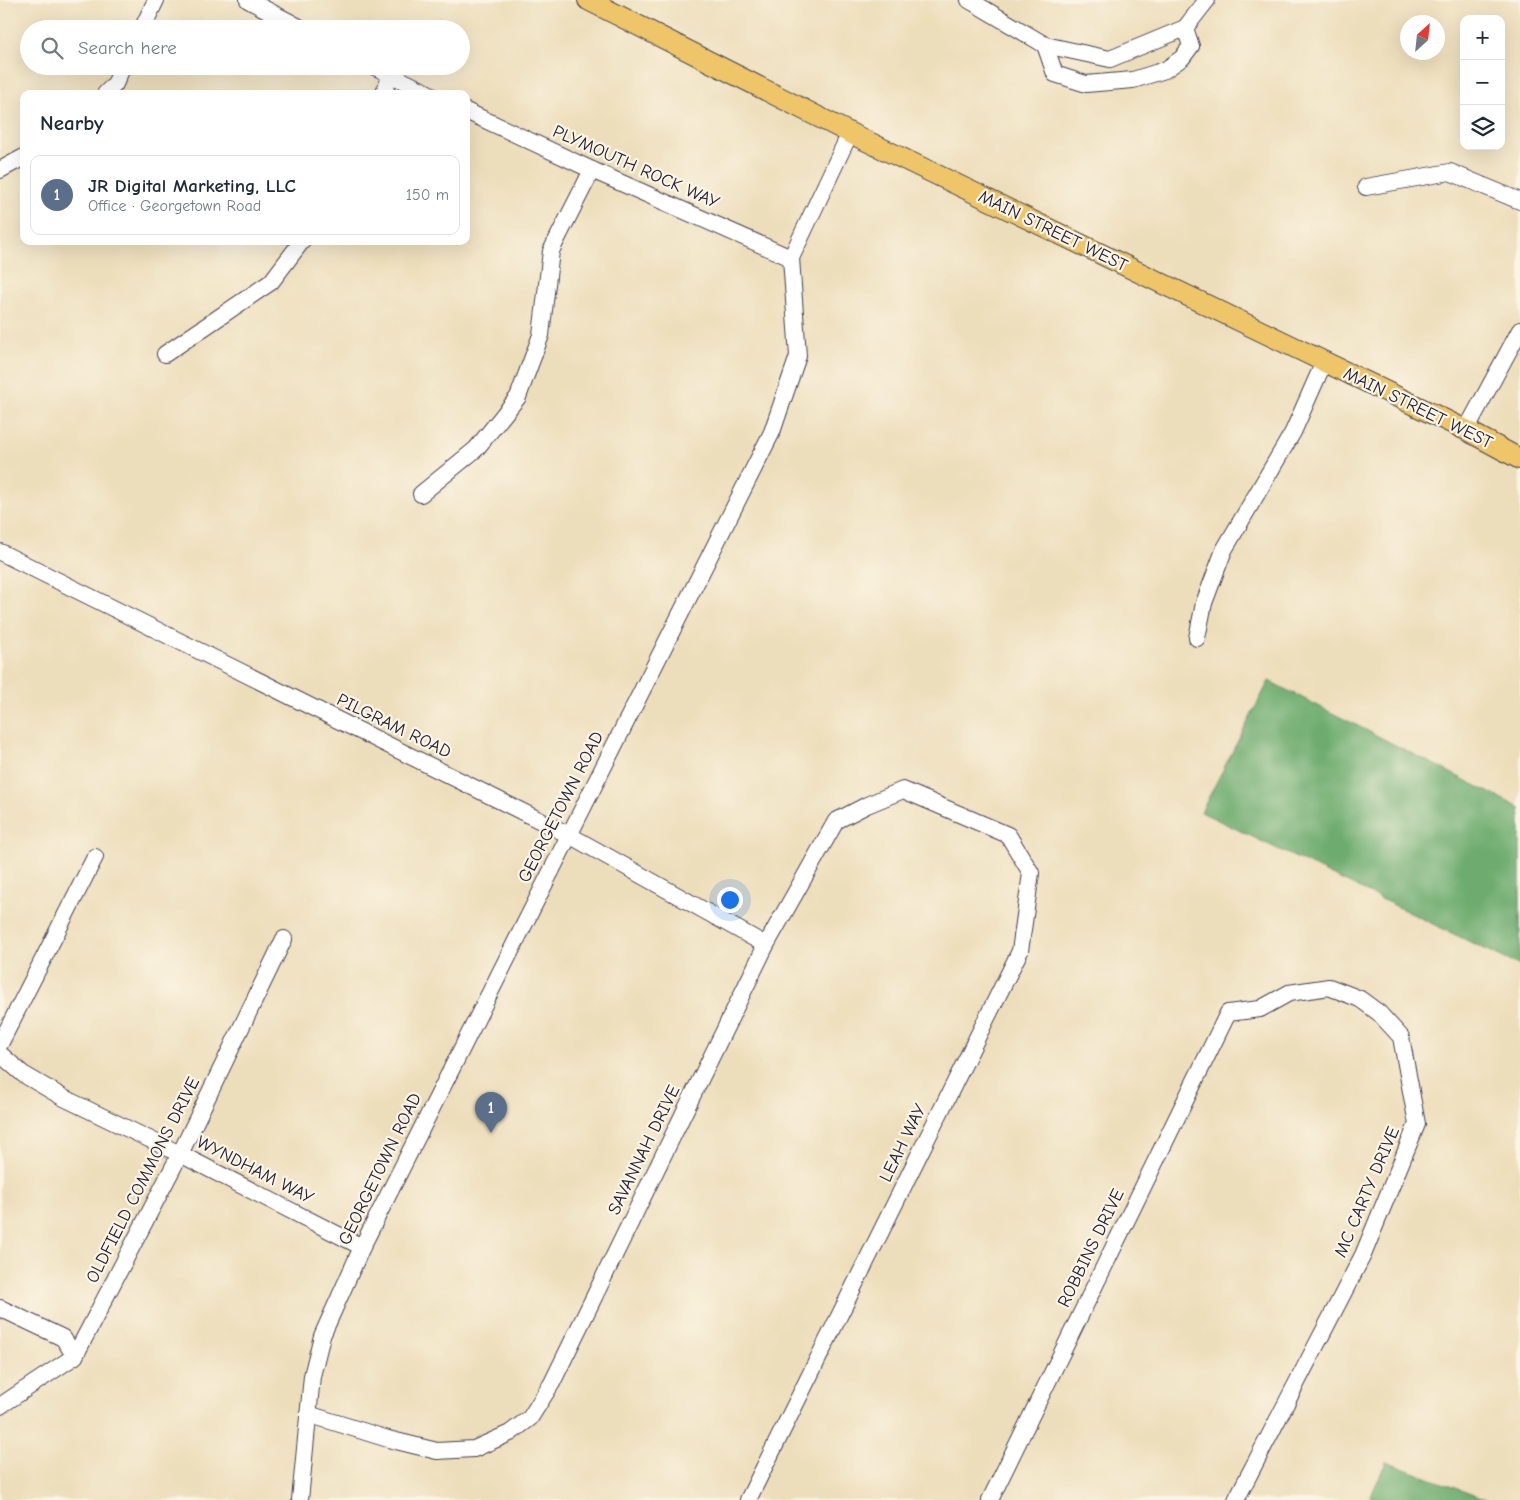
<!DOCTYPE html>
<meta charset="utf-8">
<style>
:root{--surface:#fff;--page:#f6f6f7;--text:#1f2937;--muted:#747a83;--line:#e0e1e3;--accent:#1f6fb2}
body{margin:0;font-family:"Comic Neue",sans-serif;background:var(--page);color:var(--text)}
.controls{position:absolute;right:15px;top:15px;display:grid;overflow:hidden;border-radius:10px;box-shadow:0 5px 20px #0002}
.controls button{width:45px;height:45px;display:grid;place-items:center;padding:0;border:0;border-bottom:1px solid var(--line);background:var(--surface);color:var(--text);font:25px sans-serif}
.compass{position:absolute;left:1400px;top:15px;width:45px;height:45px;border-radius:50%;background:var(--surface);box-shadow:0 5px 20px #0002;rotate:27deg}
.you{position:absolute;left:729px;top:899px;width:18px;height:18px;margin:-12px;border:4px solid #fff;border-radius:50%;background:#1a73e8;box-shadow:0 0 0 8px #1a73e833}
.badge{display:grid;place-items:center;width:32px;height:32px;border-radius:50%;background:var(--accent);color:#fff;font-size:16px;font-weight:700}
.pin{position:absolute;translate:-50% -41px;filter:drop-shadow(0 1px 2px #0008)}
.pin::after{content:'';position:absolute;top:26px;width:18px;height:15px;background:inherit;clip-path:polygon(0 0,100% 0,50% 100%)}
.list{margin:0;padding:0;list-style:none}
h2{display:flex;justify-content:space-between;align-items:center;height:65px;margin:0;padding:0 20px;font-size:21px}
h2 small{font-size:16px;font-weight:400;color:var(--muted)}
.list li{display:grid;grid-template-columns:32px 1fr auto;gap:15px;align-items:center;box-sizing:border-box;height:80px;margin:0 10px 10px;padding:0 10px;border:1px solid var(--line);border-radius:10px}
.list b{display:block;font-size:19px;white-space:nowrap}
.list p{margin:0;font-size:16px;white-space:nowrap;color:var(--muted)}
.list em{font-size:16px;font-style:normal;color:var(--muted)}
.icon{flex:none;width:28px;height:28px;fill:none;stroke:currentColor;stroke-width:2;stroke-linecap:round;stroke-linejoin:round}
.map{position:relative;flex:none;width:1520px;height:1500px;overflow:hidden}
.search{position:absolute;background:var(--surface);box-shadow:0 5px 20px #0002;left:20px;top:20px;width:450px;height:55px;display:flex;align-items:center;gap:12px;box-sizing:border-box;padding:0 18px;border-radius:28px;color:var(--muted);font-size:19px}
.panel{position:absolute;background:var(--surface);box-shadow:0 5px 20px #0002;left:20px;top:90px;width:450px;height:155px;border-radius:10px}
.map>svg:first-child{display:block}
.forest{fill:#6dac6e;stroke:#486754}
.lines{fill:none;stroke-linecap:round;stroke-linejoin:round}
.minor-casing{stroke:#403e4e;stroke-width:18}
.major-casing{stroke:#403e4e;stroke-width:22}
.minor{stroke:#fff;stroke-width:16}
.major{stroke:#eec569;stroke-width:20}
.labels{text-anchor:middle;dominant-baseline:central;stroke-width:4.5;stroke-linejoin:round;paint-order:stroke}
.street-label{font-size:18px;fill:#22223b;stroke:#fcf5e5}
</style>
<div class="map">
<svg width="1520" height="1500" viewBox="0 0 1520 1500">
<rect width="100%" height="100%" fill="#fcf5e5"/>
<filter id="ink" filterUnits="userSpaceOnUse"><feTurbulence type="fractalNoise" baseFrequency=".02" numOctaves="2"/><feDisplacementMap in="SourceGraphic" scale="10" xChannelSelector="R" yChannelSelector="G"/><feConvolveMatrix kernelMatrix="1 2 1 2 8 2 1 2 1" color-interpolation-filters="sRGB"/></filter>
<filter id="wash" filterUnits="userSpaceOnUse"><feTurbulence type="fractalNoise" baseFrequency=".0096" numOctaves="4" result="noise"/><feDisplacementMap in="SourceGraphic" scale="20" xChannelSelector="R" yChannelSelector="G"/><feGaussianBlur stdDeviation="1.12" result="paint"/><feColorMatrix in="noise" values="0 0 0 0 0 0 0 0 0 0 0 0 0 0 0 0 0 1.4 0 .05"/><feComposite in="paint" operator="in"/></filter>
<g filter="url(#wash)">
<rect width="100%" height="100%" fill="#eddebb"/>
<!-- forest -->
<g class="forest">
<path d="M1269,681L1520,808V966L1201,812Z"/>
<path d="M1386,1462L1487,1500H1369Z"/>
</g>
</g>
<g filter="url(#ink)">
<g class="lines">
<defs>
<g id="minor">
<path d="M248,0L303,29"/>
<path d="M969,0L1045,45L1110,59L1185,28L1207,0"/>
<path d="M142,29L156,0"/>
<path d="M1045,45L1055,74L1086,84L1133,80L1165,70L1182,58L1191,46L1185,28"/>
<path d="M373,66L430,94"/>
<path d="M105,94L115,84L123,66"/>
<path d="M383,94L391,75"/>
<path d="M466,111L592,170L791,258"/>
<path d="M0,170L24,157"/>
<path d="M1366,187L1450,172L1520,201"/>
<path d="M165,354L271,282L302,241"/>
<path d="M1466,430L1520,330"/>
<path d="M421,494L476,449L518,397L541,335L551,251L592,170"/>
<path d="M0,552L569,835L766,945"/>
<path d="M1197,638L1204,603L1224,550L1293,432L1324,362"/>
<path d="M0,1044L95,857"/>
<path d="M0,1054L23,1074L64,1098L180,1154L362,1247"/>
<path d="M0,1308L63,1338L75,1356"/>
<path d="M0,1406L75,1356L180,1154L284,939"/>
<path d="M308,1414L388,1439L437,1451L474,1449L510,1433L530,1418L552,1383L766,945L836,821L867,805L903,790L1008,835L1031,873L1020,951L748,1500"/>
<path d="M300,1500L312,1376L322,1336L362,1247L772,432L798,356L791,258L850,133"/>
<path d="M990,1500L1228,1013L1260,1009L1289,993L1329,987L1360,999L1379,1013L1401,1037L1417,1124L1363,1255L1236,1500"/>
</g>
<path id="major" d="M588,0L850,133L1466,430L1520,459"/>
</defs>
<!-- minor casing -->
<use href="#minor" class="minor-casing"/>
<!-- major casing -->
<use href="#major" class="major-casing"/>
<!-- minor -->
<use href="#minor" class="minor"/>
<!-- major -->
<use href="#major" class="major"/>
</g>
</g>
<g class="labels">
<!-- street labels -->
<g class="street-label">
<text transform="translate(636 167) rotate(24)">PLYMOUTH ROCK WAY</text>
<text transform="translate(1053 231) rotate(26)">MAIN STREET WEST</text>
<text transform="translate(1418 408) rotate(26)">MAIN STREET WEST</text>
<text transform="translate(394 726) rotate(26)">PILGRAM ROAD</text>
<text transform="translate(561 807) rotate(-63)">GEORGETOWN ROAD</text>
<text transform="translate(903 1143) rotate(-64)">LEAH WAY</text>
<text transform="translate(644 1150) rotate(-64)">SAVANNAH DRIVE</text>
<text transform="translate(380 1169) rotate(-64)">GEORGETOWN ROAD</text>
<text transform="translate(255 1170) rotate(27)">WYNDHAM WAY</text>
<text transform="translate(143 1180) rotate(-63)">OLDFIELD COMMONS DRIVE</text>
<text transform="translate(1367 1192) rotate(-67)">MC CARTY DRIVE</text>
<text transform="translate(1091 1248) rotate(-64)">ROBBINS DRIVE</text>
</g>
</g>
</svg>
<div class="controls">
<button>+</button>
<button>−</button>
<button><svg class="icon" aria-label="layers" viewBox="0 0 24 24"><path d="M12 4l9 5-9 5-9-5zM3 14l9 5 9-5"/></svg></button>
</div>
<svg class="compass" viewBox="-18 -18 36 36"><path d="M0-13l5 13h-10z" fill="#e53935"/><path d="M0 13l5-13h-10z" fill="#747a83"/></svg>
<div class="you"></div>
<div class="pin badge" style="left:491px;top:1133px;background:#5c6f8a">1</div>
<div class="search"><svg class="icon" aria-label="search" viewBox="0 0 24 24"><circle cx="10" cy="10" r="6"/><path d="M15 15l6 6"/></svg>Search here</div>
<section class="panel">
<h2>Nearby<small></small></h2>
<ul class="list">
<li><span class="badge" style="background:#5c6f8a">1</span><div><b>JR Digital Marketing, LLC</b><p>Office · Georgetown Road</p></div><em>150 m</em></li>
</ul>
</section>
</div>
